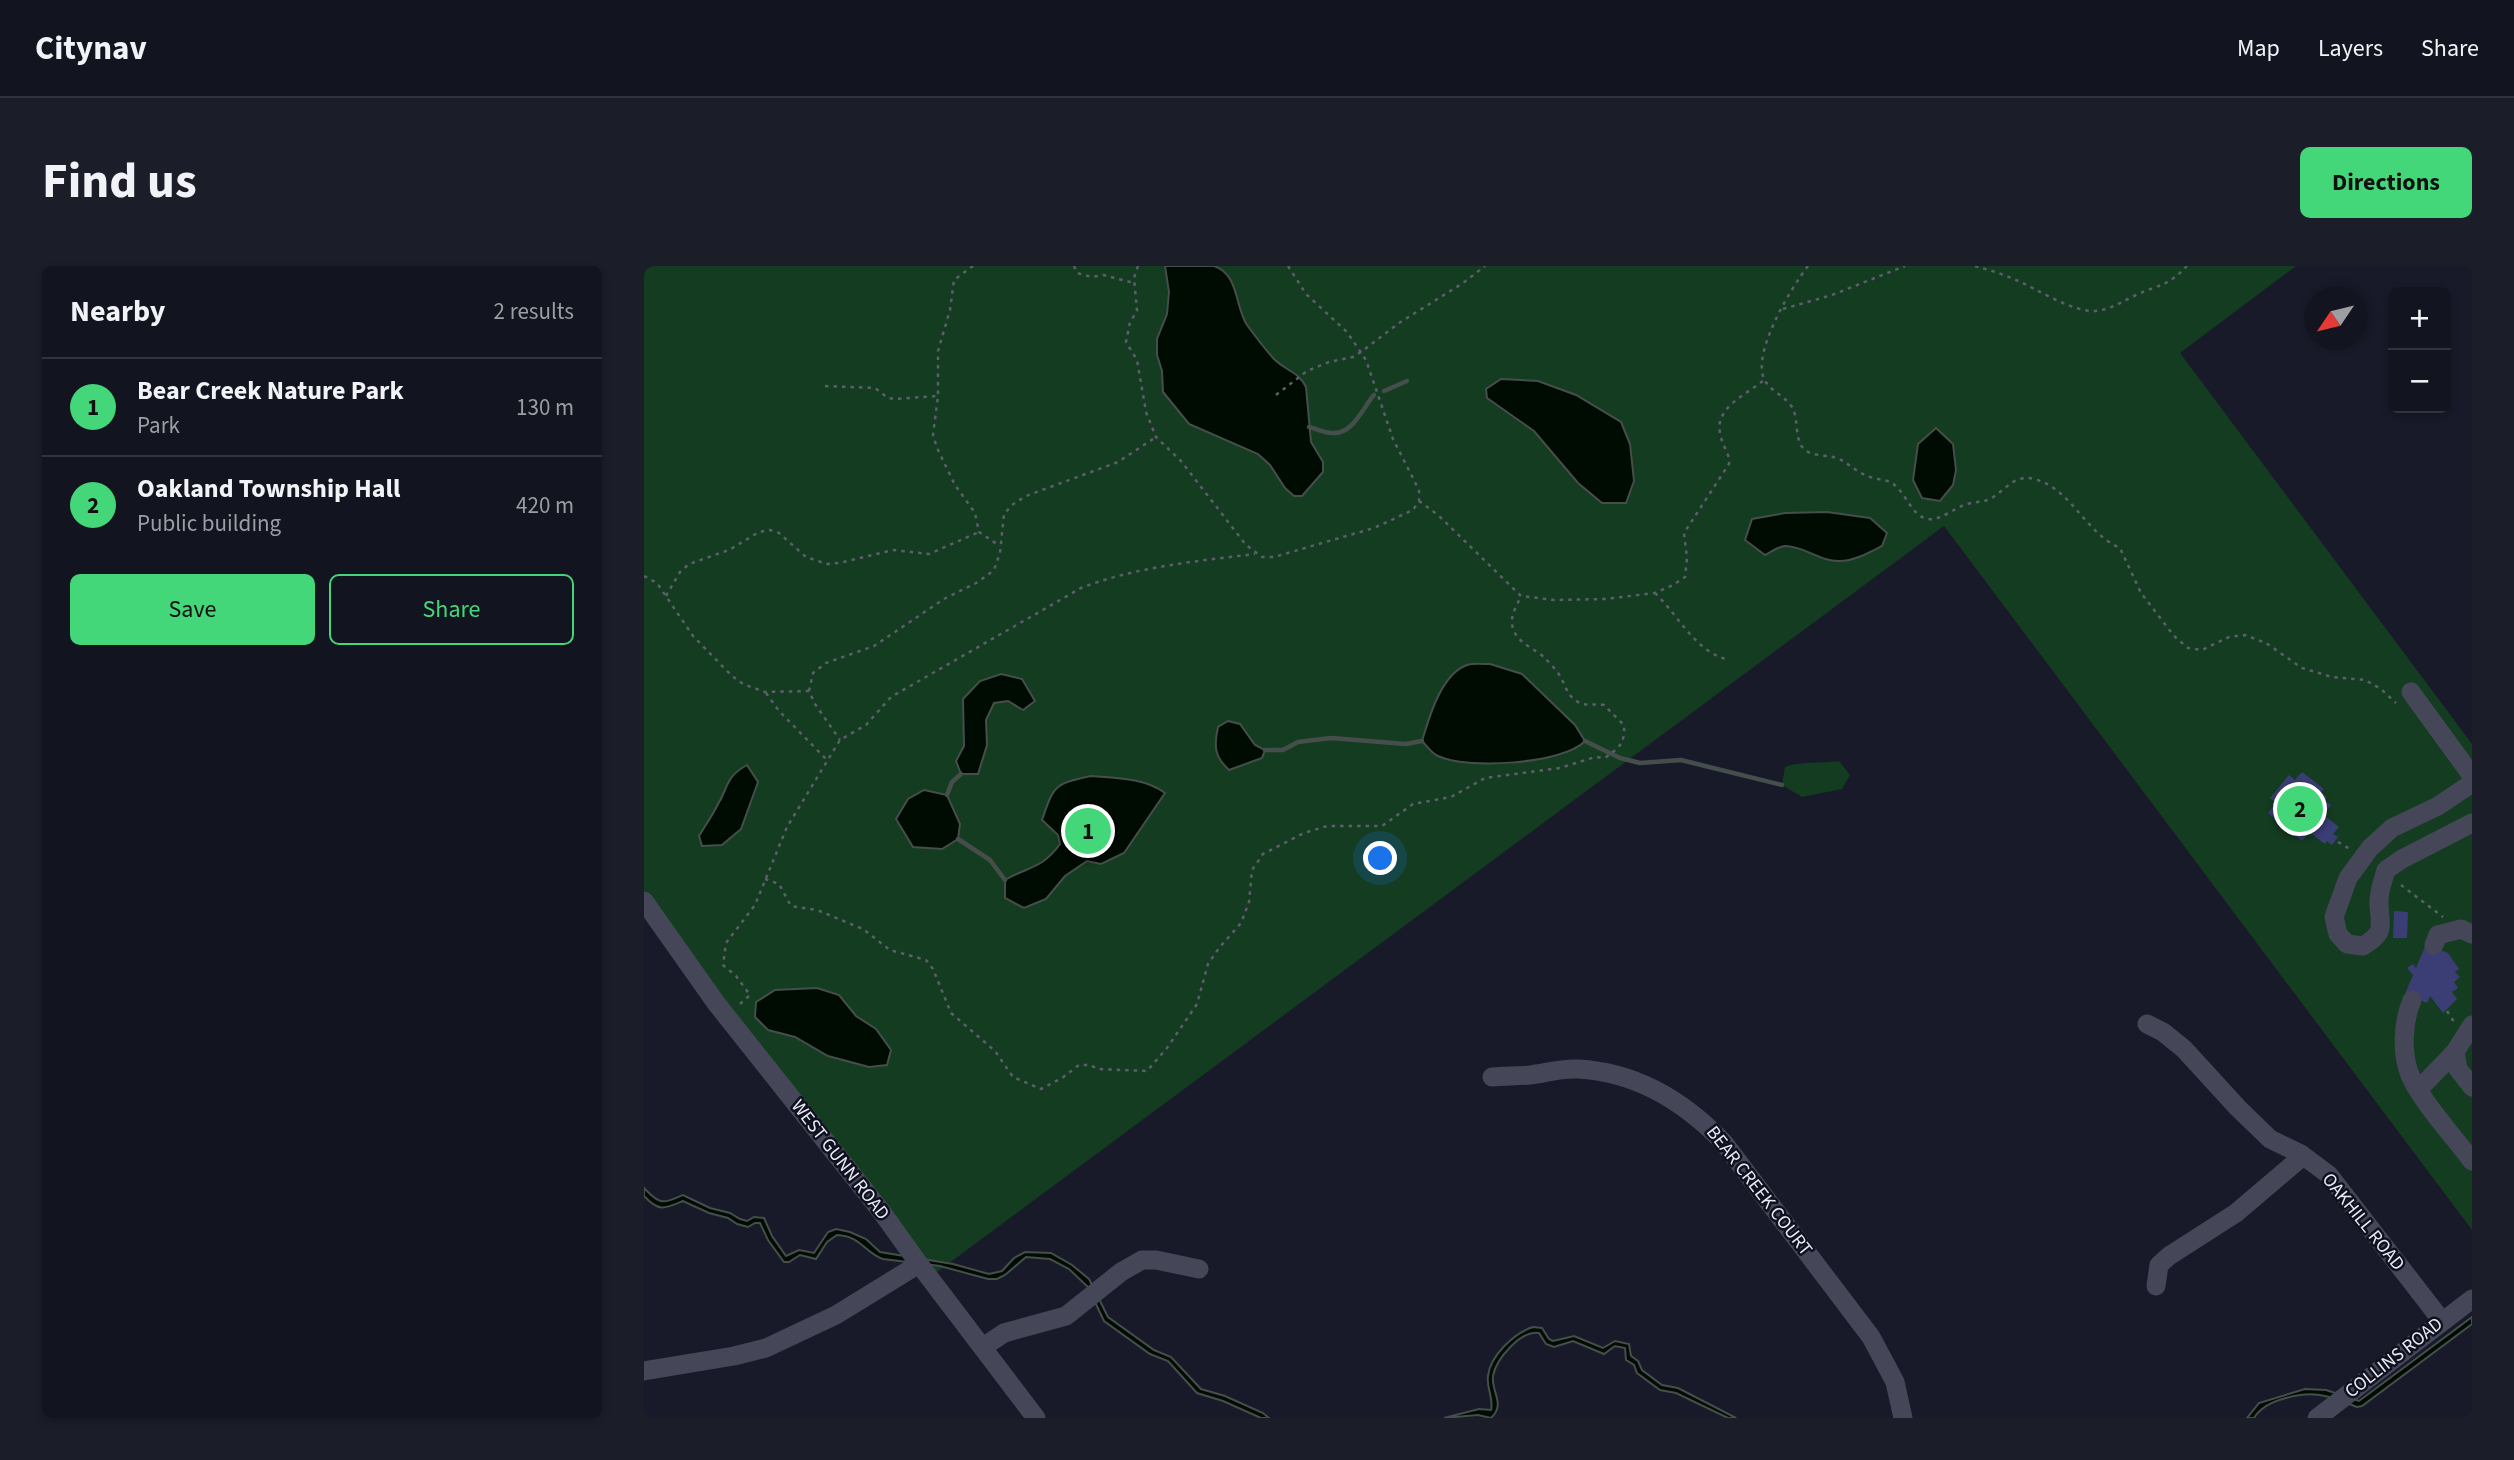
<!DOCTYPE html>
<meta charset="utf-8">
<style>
:root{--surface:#12141f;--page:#1b1d28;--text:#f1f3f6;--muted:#9c9ea4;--line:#31333d;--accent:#44d77a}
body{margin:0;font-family:"Source Sans 3",sans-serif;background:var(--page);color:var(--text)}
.controls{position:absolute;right:21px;top:21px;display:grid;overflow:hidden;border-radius:10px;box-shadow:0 4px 10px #0003}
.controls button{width:63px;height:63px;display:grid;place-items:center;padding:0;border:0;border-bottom:2px solid var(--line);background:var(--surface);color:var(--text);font:35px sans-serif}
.compass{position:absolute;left:1660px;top:21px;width:63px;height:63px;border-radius:50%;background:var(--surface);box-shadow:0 4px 10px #0003;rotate:235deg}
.you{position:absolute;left:737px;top:593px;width:24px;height:24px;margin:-18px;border:5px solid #fff;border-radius:50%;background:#1a73e8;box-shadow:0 0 0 10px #1a73e833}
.badge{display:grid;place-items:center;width:46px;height:46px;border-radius:50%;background:var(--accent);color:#111;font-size:23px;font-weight:700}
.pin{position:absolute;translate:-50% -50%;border:4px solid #fff;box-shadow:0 2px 7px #0006}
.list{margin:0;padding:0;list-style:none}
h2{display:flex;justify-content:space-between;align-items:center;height:91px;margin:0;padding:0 28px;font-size:30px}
h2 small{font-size:23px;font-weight:400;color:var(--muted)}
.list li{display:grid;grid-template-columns:46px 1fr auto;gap:21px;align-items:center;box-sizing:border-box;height:98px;padding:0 28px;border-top:2px solid var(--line)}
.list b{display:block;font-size:26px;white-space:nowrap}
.list p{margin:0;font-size:23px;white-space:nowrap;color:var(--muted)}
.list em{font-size:23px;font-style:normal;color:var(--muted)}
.actions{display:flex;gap:14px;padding:21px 28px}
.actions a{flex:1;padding:16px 0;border:2px solid var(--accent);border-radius:10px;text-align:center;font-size:24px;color:var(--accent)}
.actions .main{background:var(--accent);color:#111}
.map{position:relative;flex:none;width:1828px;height:1152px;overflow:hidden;border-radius:10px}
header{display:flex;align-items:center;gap:42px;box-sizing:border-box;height:98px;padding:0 35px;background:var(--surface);border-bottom:2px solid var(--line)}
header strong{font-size:33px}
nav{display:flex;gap:38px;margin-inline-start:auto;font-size:24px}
.intro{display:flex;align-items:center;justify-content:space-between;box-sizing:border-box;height:168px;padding:0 42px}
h1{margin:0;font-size:49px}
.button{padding:18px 32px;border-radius:10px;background:var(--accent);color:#111;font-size:24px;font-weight:700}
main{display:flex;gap:42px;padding:0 42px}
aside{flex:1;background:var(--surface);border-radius:10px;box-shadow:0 4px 10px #0003}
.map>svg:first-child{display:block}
.green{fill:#143c21}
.water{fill:#000b02;stroke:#454e4b;stroke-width:2}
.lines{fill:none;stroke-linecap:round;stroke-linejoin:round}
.stream{stroke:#454e4b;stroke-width:4.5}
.building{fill:#3b3d75}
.path{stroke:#5c5e6c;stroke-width:2.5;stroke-dasharray:3.5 5;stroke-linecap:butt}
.minor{stroke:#454759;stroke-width:19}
.labels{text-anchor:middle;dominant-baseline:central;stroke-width:5;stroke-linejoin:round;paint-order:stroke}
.street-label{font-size:19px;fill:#e7e9f4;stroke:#0f111f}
</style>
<header>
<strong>Citynav</strong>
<nav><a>Map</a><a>Layers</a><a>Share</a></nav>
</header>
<div class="intro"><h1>Find us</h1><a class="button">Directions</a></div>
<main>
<aside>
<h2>Nearby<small>2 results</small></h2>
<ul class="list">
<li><span class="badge">1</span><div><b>Bear Creek Nature Park</b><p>Park</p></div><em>130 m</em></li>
<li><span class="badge">2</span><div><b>Oakland Township Hall</b><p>Public building</p></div><em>420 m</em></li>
</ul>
<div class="actions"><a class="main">Save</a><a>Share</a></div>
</aside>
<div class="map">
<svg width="1828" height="1152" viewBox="0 0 1828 1152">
<rect width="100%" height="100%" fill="#181a29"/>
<!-- green -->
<g class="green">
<path d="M0,0H1652L1536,87L1828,478V964L1300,260L281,1015L0,630Z"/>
<path d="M1195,495L1206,509L1198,523L1158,531L1138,519L1141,501C1151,496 1181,497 1195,495Z"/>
</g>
<!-- water -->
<g class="water">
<path d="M521,0C533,0 559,0 570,0C595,8 591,41 603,59C611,70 621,83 630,93C641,104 656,107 662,121L667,176L679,196V206L658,230H650L641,222L626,199L614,188L545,158L519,126L518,105L513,89V73L523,48L525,26Z"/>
<path d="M857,113L894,115L932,129L977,156L986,178L990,215L982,237H958L934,217L890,165L843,132L842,123Z"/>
<path d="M1292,162L1309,178L1312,204L1309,219L1296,235L1278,232L1269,214L1274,178Z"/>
<path d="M1183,246L1226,252L1243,267L1238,280C1226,286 1210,295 1196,295C1176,296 1161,280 1141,280C1135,280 1127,286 1121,289L1101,274L1108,253L1141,247Z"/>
<path d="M846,398L878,408L931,459L941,475C920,498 822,504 794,490C788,488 783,480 778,475C785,452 797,408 823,399C829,397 839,398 846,398Z"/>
<path d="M357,408L378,413L391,435L379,444L364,435L350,437L342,454L343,479L334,508H317L312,495L320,480L319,433L336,415Z"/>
<path d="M584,455L596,458L611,479L621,484L618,492L585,504C570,490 570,480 574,461Z"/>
<path d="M103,499L114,516L97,563L78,579L58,580L55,570C61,560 68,550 73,540C85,521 80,512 103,499Z"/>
<path d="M447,510C472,512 501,512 521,527L480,587L457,598L443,595L421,610L402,633L380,642L361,632V614C385,600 398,603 416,578L414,569L398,554C410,519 410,518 447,510Z"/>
<path d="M280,524L303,529L316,558L314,573L298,583L269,581L252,553L264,533Z"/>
<path d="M173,722L195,729L212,750L232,763L247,784L243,799L225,801L184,790L151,771L124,764L111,751L112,736L131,724Z"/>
<path d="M0,922C16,939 18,938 39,929L66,942L86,947L96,953L103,955L110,951L120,952L128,970L142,990L155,984L170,987L184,966L192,963L206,966L222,973L236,986L309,998L345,1008L358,1005L370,992L381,986L407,987L428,999L445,1013L464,1051L510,1084L527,1091L557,1123L581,1130L619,1147L625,1152H617L579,1135L553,1127L524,1095L506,1088L460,1055L444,1021L425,1003L406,993L382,991L361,1009L353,1013H344L296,1000L239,993C221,987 217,970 193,969L183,976L172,993L156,989L145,996H140L124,974L116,957H111L104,961L93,958L84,952L65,947L39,935C20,943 15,946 0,930Z"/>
<path d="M1828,1051V1058L1718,1140L1713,1141C1703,1137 1692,1132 1681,1130C1660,1125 1621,1133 1610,1152H1603L1615,1137L1661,1123L1682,1124L1715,1135Z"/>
<path d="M889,1061L898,1062L905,1073L909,1075L930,1070L959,1082L971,1075L985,1078L987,1090L994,1095L998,1104L1018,1119L1034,1122L1092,1152H1084L1032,1127L1016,1124L993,1107L990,1099L982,1094L981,1082L971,1080L960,1088L929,1075L910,1081L902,1078L895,1067C877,1064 852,1093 849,1110C847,1126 862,1138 847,1152L834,1149L800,1152L835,1143L847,1144C850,1132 842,1122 844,1110C846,1090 870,1067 889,1061Z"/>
</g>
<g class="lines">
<!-- stream -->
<g class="stream">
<path d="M740,125L763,115"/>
<path d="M665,161C673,163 681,167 688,167C709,169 719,141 730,129"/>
<path d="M941,475L976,492L996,497L1037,494L1138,519"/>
<path d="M621,484H639L654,476L687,472L762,478L778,475"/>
<path d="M303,529L308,516L317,508"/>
<path d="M314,573L346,594L361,614"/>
</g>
</g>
<!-- building -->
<g class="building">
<path d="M1658,506L1680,523L1677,526L1683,531L1681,534L1687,539L1680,549L1695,561L1689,568L1694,571L1688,579L1683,575L1681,578L1665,566L1658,575L1624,547L1632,537L1626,532L1645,509L1651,514Z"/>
<path d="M1750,645L1764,646L1763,672H1749Z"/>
<path d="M1782,678L1804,687L1815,703L1811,706L1816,711L1810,716L1814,722L1808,726L1813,733L1799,747L1786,730L1783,737L1761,728L1769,709L1763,702L1769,698L1772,702Z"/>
</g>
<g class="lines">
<!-- path -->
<g class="path">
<path d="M329,0L310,14L306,44L294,85V130L289,169L293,182L311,219L331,247L335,266L356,280"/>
<path d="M430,0L433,7L448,11L459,9L490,17"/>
<path d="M494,0L490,12L493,45L486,56L482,76L493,94L502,146L512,171L537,195L602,279L618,291H630L730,262L769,244L775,235V224L749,173L722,94L703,66L662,28L644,0"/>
<path d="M1164,0C1147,22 1106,89 1121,115C1128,126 1141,130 1148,141C1155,153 1150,171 1159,182C1166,190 1179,189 1189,191C1202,194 1209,204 1221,209C1229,213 1239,213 1246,216C1262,224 1266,250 1284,253C1296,255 1312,241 1323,238C1332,235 1339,237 1348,232C1362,223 1371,208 1390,213C1427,222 1441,267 1476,282L1497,327L1530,370L1544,382L1558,384L1585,371L1601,369L1622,377L1658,402L1688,411L1721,414L1737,423L1752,437"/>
<path d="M1331,0C1345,4 1359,8 1372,14C1393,23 1430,47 1452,45C1468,43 1479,35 1492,29C1516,18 1523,21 1543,0"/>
<path d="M1139,43L1188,29L1261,0"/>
<path d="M181,120L231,122L244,132L252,133L293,130"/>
<path d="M632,129L663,105L685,96L709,91L717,86L755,57L819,17L841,0"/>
<path d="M775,235L794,249L877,330L910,334L961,333L1011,327L1029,319L1041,311L1043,292L1040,267L1085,198C1086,188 1079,181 1077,171C1068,142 1101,130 1120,114"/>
<path d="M0,310L13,317L49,370L88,410L99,418L121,426L165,425L171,438L196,474"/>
<path d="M1011,327C1035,350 1051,386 1085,394"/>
<path d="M22,330L36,306L45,298L85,284L115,266L126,264L135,267L162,291L183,298L195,297L249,284L285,288L335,266"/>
<path d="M165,425L169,407L182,397L230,380L300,333L334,316L350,304L356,287L360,248L368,239L382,230L474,196L512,171"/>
<path d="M122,427L135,445L183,494"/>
<path d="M1694,576L1706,583"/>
<path d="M121,613L135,618L147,640L173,644L219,663L246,684L282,694L289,703L307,747L351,785L369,811L397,823L418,812L435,799H446L454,803L503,805L523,782L553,738L564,698L575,682L597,657L605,636L608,604L619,588L660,567L683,560H738L769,538L807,531L841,512L916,502L951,491L961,492C975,481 981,479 980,459L960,439C951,437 942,441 934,436C923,430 922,420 916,410C913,404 906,398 902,393C892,383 875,378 870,365C864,352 872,342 877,330"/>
<path d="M1757,619L1799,651"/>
<path d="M96,738L106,729L92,710L79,699L82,677L111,639L143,561L196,474L222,459L247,431L437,322C491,301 553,295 611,288"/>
<path d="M1803,745L1810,756"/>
</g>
<!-- minor -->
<g class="minor">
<path d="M1767,426L1828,510"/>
<path d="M1828,517L1794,540L1748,562L1726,582L1704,612L1690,651L1694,668L1703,678L1719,680C1742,666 1736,661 1735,638C1734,627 1739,615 1742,604L1758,593L1828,557"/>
<path d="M0,635L72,737L237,945L275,998L392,1152"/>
<path d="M1790,679L1794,669L1817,663L1828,668"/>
<path d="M1768,734C1759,756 1757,786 1766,809C1777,835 1811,872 1828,895"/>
<path d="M1503,758L1519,766L1540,783L1594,842L1626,873L1657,888L1685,909L1798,1055"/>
<path d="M1828,759L1811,786L1814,803L1828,821"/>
<path d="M848,811C861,810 874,810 886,809C902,807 917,802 934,803C992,806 1041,836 1080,877L1227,1071L1251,1116L1259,1152"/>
<path d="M1775,823L1811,786"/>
<path d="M1512,1020L1515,999L1525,990L1592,947L1659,890"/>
<path d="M339,1081L360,1067L422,1050L477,1006L498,994H512L555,1003"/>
<path d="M0,1105L90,1090L122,1082L192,1049L275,998"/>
<path d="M1673,1152L1828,1033"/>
</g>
</g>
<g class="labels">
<!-- street labels -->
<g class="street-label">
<text transform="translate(196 894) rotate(52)">WEST GUNN ROAD</text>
<text transform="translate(1115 925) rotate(52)">BEAR CREEK COURT</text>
<text transform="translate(1719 956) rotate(51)">OAKHILL ROAD</text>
<text transform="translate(1750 1092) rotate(-38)">COLLINS ROAD</text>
</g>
</g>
</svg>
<div class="controls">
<button>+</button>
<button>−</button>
</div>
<svg class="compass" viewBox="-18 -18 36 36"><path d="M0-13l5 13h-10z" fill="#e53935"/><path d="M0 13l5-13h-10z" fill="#9c9ea4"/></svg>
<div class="you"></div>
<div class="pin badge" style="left:444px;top:565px">1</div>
<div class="pin badge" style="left:1656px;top:543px">2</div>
</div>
</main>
